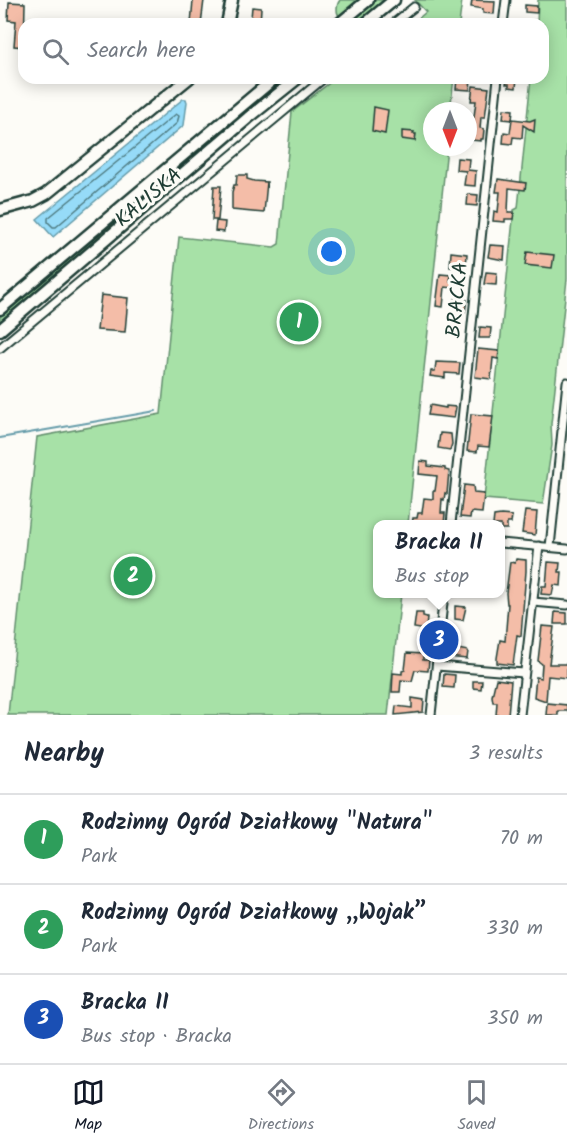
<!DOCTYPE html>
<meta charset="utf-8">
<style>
:root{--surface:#fff;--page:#f6f6f7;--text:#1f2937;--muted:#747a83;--line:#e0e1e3;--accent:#111827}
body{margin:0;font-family:Kalam,sans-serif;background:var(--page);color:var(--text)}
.compass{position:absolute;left:423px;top:102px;width:54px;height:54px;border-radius:50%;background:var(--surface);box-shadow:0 3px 15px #0003;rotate:180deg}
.you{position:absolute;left:332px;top:252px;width:21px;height:21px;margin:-15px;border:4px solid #fff;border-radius:50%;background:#1a73e8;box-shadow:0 0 0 9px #1a73e833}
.badge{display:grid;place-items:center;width:39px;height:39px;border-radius:50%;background:var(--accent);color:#fff;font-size:20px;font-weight:700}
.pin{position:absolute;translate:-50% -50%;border:3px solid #fff;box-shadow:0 2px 6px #0006}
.popup{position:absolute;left:373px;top:520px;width:132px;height:78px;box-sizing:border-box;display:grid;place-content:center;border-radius:12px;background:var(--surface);filter:drop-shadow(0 2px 4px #0005);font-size:20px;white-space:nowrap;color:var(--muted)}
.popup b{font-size:22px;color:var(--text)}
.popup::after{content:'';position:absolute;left:50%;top:100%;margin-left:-12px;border:12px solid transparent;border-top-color:var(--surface)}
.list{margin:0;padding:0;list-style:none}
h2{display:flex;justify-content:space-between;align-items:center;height:78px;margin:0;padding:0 24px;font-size:26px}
h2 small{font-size:20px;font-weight:400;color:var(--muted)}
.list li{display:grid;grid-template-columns:39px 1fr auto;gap:18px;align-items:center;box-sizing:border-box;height:90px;padding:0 24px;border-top:2px solid var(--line)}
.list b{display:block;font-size:22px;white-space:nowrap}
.list p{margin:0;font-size:20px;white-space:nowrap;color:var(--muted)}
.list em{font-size:20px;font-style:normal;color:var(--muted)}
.icon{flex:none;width:33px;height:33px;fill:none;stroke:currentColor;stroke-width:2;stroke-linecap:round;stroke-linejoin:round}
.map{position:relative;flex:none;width:567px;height:715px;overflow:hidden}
.search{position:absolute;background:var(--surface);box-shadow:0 3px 15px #0003;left:18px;right:18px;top:18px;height:66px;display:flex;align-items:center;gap:15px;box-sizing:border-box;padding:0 21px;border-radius:18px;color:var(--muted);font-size:22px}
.sheet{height:348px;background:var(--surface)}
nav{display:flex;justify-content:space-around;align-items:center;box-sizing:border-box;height:84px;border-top:2px solid var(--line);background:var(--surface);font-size:16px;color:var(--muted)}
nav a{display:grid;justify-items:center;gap:3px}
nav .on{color:var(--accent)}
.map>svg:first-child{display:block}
.green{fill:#a7e1a7;stroke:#638f6e;stroke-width:1.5}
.water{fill:#96dbf8;stroke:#669caa;stroke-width:1.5}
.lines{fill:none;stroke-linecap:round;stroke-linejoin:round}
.shore{stroke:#4f7c82;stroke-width:1.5}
.stream{stroke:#669caa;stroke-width:2}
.building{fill:#f4bda8;stroke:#1f3d34;stroke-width:1.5}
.street-casing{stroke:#1f3d34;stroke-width:11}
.secondary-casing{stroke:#1f3d34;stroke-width:15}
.primary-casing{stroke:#1f3d34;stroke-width:15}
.street{stroke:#fdfcf7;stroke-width:7}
.secondary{stroke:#fdfcf7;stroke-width:10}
.primary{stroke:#fdfcf7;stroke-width:10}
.labels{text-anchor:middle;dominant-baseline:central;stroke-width:6;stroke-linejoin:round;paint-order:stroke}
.street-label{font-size:21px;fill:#1f3d34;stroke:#fdfcf7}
</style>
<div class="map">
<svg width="567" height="715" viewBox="0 0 567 715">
<rect width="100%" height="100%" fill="#fdfcf7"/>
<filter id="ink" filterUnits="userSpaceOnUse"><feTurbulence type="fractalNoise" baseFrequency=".0167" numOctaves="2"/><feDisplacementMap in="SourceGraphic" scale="12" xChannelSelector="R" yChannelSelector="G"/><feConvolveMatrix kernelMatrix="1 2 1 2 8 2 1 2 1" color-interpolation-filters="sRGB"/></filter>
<g filter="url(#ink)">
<!-- green -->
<g class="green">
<path d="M340,0H360L340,17C336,13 336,5 340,0Z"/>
<path d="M376,0H387L359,24H347Z"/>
<path d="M415,0H462L459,24H412L426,12Z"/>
<path d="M538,0H567V279L551,424L552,445L543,504L484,499L514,210L518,208L531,78H543V24H537Z"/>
<path d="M283,78H291L247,112L0,323V317Z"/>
<path d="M336,78H454L450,111H432V147H447L408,524H378V594H401L388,715H8L37,437L161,414L179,237L274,247L279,244L292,112Z"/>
</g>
<!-- water -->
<path class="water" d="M183,99H186L187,102L184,125L53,237L37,219Z"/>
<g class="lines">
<!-- shore -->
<path class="shore" d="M176,114L179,116L177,123L56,227H53L48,222V218Z"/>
<!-- stream -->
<path class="stream" d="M0,438L156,411"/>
</g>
<!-- building -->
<g class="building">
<path d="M193,0H204L201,24H191Z"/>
<path d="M472,0L495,1L494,14L483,13V9L471,7Z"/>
<path d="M9,2L25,3L24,47L14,46L16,21L8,20Z"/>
<path d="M525,5L537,6V13L525,12Z"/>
<path d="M252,7L261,8L260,24H246L247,18H251Z"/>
<path d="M457,78H471L470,90L456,89Z"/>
<path d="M507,78H517L516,88L509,87V84H506Z"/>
<path d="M473,86L489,88L485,117H481L480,128L484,129L483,139H481V141L471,140L476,101H471Z"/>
<path d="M374,107L388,110L385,134L372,131Z"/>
<path d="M504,109L513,110L512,120L503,119Z"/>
<path d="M512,119L530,121L535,119L534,132L523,125L522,138L513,137L512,144L503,143L504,132L510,133Z"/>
<path d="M402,131L414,132L413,134H416L415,141L402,139Z"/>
<path d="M457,158L469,159L468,170L476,171L475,186L464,185L466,171L456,170Z"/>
<path d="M237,175H247V179L254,181L267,182L264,213L232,210V192L234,185H236Z"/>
<path d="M498,179L526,183L525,190L509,188L508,212H514L513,219H505V222L493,221L494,211L498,212L500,192H496Z"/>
<path d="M214,186H221L218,220H212Z"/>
<path d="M468,194L478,195L477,206L467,205Z"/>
<path d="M216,221L225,222L224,232L215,231Z"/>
<path d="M490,245L505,246L504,260L488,257Z"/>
<path d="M451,252L467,254L466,268L450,267Z"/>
<path d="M527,252L554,255L552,268L525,265Z"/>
<path d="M486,272L497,273L496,285L484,284Z"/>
<path d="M440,274L451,275L450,281L454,282V288L445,287L443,307L436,306Z"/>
<path d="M101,295L128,298L125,332L97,330Z"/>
<path d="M455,299L467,300L465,312L454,311Z"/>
<path d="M480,327L491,328L490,338H479Z"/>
<path d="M478,349L499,351L498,359L493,358L491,379L475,377Z"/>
<path d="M436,362L460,363L459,374L445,373V378L430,376L431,371H435Z"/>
<path d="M430,405L446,408V406L456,407L454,418L428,415Z"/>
<path d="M471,414L493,416L489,447L478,446L477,452L467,451Z"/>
<path d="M440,433L451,434L452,444L450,450L438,448Z"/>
<path d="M420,461L428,462V466L445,468V470L449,471L447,494L445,493L444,500L442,499L441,513H445L444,525L424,523L423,525H412L413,518H417L418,513H422L424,498L433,499V491H435L437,476L419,474Z"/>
<path d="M464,485L473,486L474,493L484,494L482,513L471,512L470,518L460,517Z"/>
<path d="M525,511L537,512L535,535L522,533Z"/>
<path d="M501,515L512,516L511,523H507V529H501V525H493L494,516Z"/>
<path d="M516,559L526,560V571L521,636L517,635L513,665L497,663V658L500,640L505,641L508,604H507L506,593L510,562L515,563Z"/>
<path d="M548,562L560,563L559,572H562L561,586L554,585L552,595L541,594L542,586H546Z"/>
<path d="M455,606L466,607L463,620L455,619Z"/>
<path d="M555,612L567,613V624H554Z"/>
<path d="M416,613H423V616L427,617L426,630L414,628Z"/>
<path d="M542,626L554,627L549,664H567V678L548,676L546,701L534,697L536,677L541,678L542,664L538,661Z"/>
<path d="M420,636L431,637L430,649L419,648Z"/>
<path d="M448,647L468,651L467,659L447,657Z"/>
<path d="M407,653L423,654V660H429L428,671L415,670L412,681L401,680L400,692H392L393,673L402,674V671L405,670Z"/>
<path d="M444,674L455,675L454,688L443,687Z"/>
<path d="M496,679L511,681L508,715H496L497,702H493L492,696Z"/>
<path d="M473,681H482L481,689L473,688Z"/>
<path d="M412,698L424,700L423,712L395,715L396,706L412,708Z"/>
<path d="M547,703L567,705V711H558V715H546Z"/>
</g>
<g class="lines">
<defs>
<g id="street">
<path d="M393,24L414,7"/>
<path d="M503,24L506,0"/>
<path d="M0,348L324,78"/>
<path d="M451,524L498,78"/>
<path d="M500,543L567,549"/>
<path d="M550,547L567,382"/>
<path d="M533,602L567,605"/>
<path d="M437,666L524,673"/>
<path d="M431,715L444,594"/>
<path d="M520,715L539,546"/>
</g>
<g id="secondary">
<path d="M227,24L232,0"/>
<path d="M0,210L33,201L46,194L189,78"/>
</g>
<g id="primary">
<path d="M339,24L368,0"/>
<path d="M365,24L394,0"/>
<path d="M0,309L275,78"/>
<path d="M0,330L248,118L298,78"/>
</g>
</defs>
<!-- street casing -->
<use href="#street" class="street-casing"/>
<!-- secondary casing -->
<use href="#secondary" class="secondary-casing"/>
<!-- primary casing -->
<use href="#primary" class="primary-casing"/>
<!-- street -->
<use href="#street" class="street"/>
<!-- secondary -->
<use href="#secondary" class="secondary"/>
<!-- primary -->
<use href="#primary" class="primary"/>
</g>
</g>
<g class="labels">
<!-- street labels -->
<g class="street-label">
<text transform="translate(149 198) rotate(-40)">KALISKA</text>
<text transform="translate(458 300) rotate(-84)">BRACKA</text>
</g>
</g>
</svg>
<svg class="compass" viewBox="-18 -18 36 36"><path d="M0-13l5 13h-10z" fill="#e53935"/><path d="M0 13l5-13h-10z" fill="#747a83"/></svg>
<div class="you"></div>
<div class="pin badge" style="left:299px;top:322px;background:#2e9e5b">1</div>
<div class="pin badge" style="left:133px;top:576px;background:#2e9e5b">2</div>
<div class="pin badge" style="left:439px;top:640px;background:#1a4fb4">3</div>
<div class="popup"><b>Bracka II</b>Bus stop</div>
<div class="search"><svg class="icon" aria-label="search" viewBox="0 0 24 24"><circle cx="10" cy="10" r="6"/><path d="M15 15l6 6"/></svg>Search here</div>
</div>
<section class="sheet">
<h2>Nearby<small>3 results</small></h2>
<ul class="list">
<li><span class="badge" style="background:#2e9e5b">1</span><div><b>Rodzinny Ogród Działkowy &quot;Natura&quot;</b><p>Park</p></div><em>70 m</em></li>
<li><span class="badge" style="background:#2e9e5b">2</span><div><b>Rodzinny Ogród Działkowy „Wojak”</b><p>Park</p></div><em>330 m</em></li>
<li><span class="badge" style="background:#1a4fb4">3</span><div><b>Bracka II</b><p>Bus stop · Bracka</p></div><em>350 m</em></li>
</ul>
</section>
<nav>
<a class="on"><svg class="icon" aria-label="map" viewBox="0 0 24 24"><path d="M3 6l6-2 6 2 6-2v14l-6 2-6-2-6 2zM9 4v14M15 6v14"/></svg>Map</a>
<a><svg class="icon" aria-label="directions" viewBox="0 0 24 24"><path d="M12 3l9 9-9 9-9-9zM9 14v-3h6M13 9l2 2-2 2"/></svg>Directions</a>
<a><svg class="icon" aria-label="saved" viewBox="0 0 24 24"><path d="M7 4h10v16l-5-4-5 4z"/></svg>Saved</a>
</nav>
